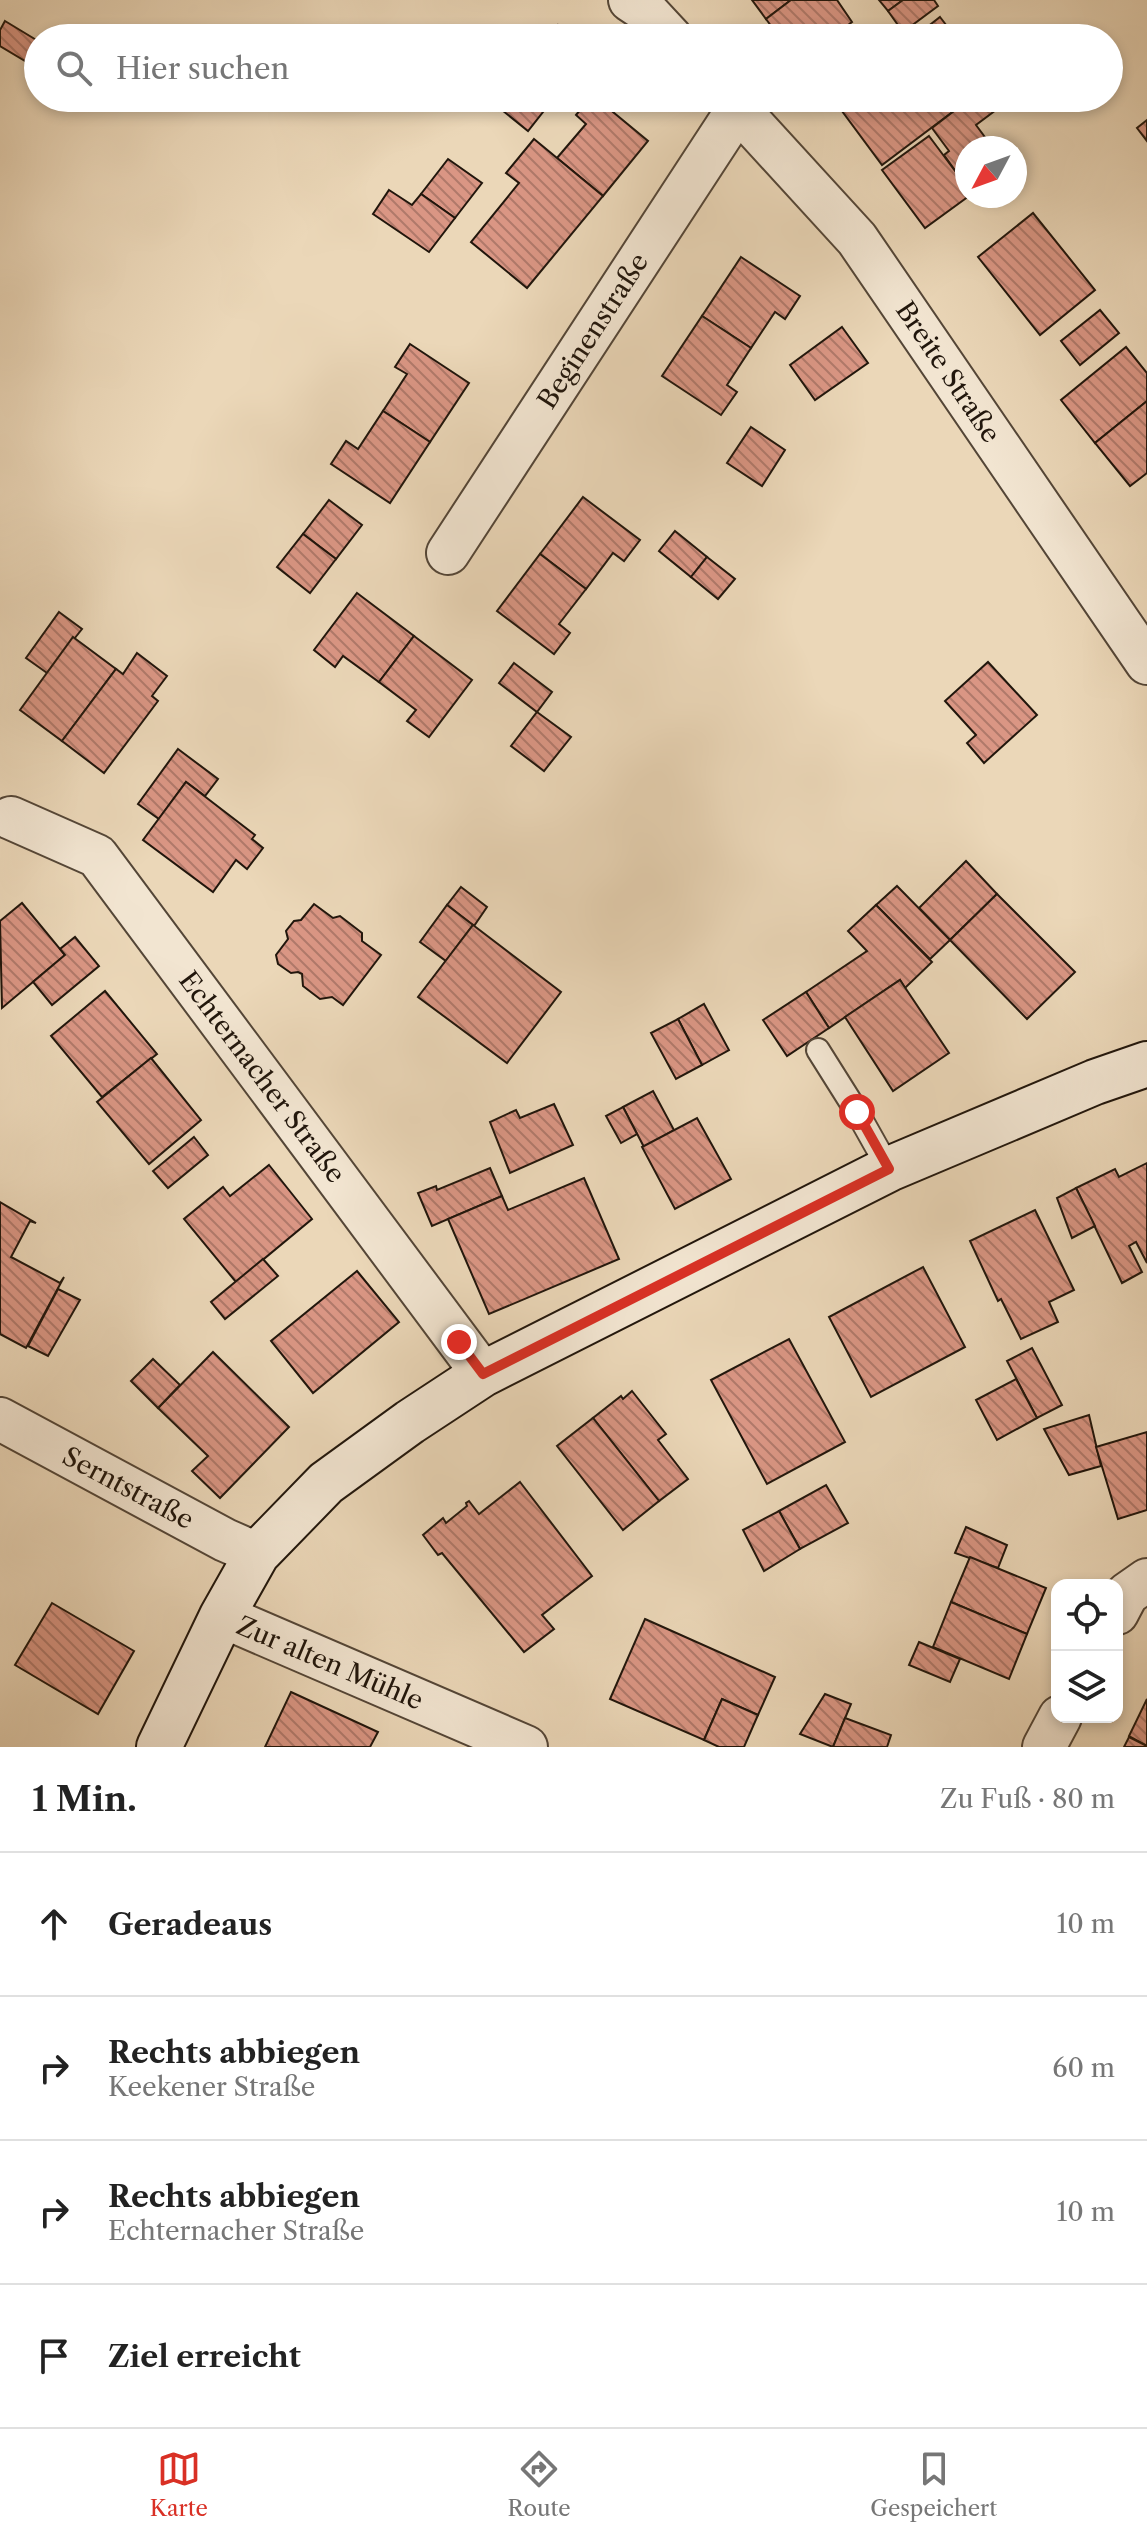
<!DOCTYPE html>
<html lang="de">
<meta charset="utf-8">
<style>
:root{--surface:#fff;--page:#f6f6f6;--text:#222;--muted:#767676;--line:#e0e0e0;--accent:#d93025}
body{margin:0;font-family:"Libre Caslon Text",serif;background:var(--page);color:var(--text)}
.controls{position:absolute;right:24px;bottom:24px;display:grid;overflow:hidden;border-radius:16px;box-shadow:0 4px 12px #0003}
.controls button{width:72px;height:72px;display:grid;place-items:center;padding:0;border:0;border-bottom:2px solid var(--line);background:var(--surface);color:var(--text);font:40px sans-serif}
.compass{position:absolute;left:955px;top:136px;width:72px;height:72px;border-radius:50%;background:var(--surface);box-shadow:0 4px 12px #0003;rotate:229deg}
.stop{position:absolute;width:24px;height:24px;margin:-18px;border:6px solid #d93025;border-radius:50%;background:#fff}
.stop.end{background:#d93025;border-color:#fff;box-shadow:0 2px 8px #0008}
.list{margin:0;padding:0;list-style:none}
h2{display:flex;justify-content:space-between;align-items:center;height:104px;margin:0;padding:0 32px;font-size:34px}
h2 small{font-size:26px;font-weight:400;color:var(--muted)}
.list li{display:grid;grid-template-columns:52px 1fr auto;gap:24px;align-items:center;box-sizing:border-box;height:144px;padding:0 32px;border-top:2px solid var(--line)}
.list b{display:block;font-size:30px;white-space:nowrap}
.list p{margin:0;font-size:26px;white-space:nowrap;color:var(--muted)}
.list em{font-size:26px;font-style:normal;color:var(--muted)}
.icon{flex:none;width:44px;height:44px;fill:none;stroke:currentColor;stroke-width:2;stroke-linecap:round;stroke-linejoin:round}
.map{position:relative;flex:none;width:1147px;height:1747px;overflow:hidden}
.search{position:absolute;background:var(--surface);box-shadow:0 4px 12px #0003;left:24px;right:24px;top:24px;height:88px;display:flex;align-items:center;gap:20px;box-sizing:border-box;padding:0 28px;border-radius:44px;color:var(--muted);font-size:30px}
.sheet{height:680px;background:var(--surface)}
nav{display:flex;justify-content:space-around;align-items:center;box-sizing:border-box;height:112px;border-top:2px solid var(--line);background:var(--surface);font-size:22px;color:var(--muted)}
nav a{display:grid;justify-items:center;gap:4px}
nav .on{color:var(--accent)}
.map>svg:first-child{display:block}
.building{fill:url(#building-back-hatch);stroke:#21160c;stroke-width:2}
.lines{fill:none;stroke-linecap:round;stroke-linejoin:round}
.service-casing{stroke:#544637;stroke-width:26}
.minor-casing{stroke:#544637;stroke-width:46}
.secondary-casing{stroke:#21160c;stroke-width:48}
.service{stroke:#f2e5d1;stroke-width:22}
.minor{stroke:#f2e5d1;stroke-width:42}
.secondary{stroke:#f2e5d1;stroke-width:44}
.route{stroke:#d93025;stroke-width:10}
.labels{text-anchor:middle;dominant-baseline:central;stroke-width:8;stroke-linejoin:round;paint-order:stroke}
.street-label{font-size:26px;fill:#21160c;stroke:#f2e5d1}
</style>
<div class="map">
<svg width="1147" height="1747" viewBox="0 0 1147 1747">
<defs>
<pattern id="building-back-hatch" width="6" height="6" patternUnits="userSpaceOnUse" patternTransform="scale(2)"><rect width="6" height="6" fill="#da9684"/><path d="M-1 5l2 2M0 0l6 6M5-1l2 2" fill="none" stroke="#b0796a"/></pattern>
</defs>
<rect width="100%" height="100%" fill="#ebd7b8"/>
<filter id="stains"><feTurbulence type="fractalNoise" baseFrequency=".0025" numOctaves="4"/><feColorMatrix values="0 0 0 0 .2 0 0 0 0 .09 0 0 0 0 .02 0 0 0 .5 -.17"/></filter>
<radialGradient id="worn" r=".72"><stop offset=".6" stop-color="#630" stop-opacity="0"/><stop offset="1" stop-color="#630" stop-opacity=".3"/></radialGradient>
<!-- building -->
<g class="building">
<path d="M752,0H791L766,19Z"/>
<path d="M791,0H837L852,22L831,38H780L766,19Z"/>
<path d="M879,0H903L888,11Z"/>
<path d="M903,0H934L938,6L903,32L888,11Z"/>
<path d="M940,17L956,38H934L926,28Z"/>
<path d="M5,21L38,41V63L35,67L0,46V30Z"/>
<path d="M558,25L574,38H548Z"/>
<path d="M926,28L934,38H912Z"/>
<path d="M487,98H554L528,131Z"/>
<path d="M590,98H596L648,141L603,196L557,158L586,124L576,115Z"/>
<path d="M853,98H971L882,165L839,107Z"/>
<path d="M971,98H1012L976,125L993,148H967V187L944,155L949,151L932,128Z"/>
<path d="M1147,120V141L1137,128Z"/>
<path d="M929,136L967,187V196H969L925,228L882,170Z"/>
<path d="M534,139L603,196L527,288L471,242L519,183L506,173Z"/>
<path d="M448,159L482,183L455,218L421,194Z"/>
<path d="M389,190L412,205L421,194L455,218L429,252L373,214Z"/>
<path d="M1033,213L1095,290L1040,335L978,257Z"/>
<path d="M741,257L800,296L785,319L775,312L751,348L702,316Z"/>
<path d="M1100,310L1119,333L1080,365L1061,341Z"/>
<path d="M702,316L751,348L727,385L737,392L721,415L662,376Z"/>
<path d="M842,327L868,363L815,400L790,365Z"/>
<path d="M410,344L469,383L430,442L383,411L407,374L395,367Z"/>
<path d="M1126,347L1147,373V401L1095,443L1061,400Z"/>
<path d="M1147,401V473L1130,486L1095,443Z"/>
<path d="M383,411L430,442L390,503L331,464L346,441L358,449Z"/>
<path d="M751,427L785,450L762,486L727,463Z"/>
<path d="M583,497L640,540L624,561L613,553L586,589L540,554Z"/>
<path d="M329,500L362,525L336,559L303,534Z"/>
<path d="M675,531L707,557L691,577L659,551Z"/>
<path d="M303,534L336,559L310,593L277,567Z"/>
<path d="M540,554L586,589L559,624L570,633L554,654L497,611Z"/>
<path d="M707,557L735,579L718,599L691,577Z"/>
<path d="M357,593L414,636L379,682L343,656L335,667L314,650Z"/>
<path d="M59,612L82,629L47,673L26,658Z"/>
<path d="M414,636L472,680L429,737L407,721L416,710L379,682Z"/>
<path d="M73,637L116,669L62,741L20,710Z"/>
<path d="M137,653L167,676L152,696L158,701L104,773L62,741L116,669L123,674Z"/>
<path d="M988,662L1037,715L984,763L967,743L976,735L945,701Z"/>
<path d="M514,663L552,692L537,712L499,683Z"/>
<path d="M537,712L571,737L544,771L511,746Z"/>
<path d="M178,749L218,779L205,796L186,782L159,819L138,804Z"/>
<path d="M186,782L255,835L252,839L263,848L247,869L236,860L213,892L143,840Z"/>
<path d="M966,861L997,894L950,940L919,908Z"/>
<path d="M897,886L950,940L930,959L876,905Z"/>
<path d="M461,887L487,907L474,926L447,905Z"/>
<path d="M997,894L1075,972L1027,1019L950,940Z"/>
<path d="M22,903L65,955L2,1008L0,921Z"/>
<path d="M314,904L333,918L340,916L362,933V941L381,955L343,1005L332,997L320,999L303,986L302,974L298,972L291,973L278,964L276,955L288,939L286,931L294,921L301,920Z"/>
<path d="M447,905L473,925L446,961L420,942Z"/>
<path d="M876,905L932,962L905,988L900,980L829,1028L806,992L867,951L848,931Z"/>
<path d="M473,925L561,992L507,1063L418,997Z"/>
<path d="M75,937L99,966L52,1005L33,982L65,955L60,949Z"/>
<path d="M900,980L949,1053L893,1091L845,1017Z"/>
<path d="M105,991L157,1054L102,1097L51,1036Z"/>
<path d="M806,992L829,1028L787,1056L763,1020Z"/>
<path d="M704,1004L729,1050L702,1065L678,1019Z"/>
<path d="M678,1019L702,1065L676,1079L651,1033Z"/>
<path d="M151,1058L201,1120L149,1164L97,1102Z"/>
<path d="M653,1091L674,1130L644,1147L623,1107Z"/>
<path d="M554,1104L573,1145L510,1173L490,1122L516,1110L520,1118Z"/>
<path d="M623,1107L637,1134L621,1143L606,1116Z"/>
<path d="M697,1118L731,1179L675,1209L642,1147Z"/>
<path d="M194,1137L208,1155L168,1188L153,1171Z"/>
<path d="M1147,1163V1263L1136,1242L1129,1246L1142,1272L1122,1283L1076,1188L1115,1169L1119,1177Z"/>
<path d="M269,1165L312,1219L236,1282L184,1219L223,1187L230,1196Z"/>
<path d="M490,1168L502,1196L432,1226L418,1193L436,1186L437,1190Z"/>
<path d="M584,1178L619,1259L489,1314L448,1219L502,1196L508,1210Z"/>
<path d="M1076,1188L1095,1226L1072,1238L1057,1198Z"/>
<path d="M0,1202L36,1223L30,1221L11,1257L60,1283L64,1277L26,1348L0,1334Z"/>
<path d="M1035,1210L1074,1290L1049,1302L1058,1322L1021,1339L1001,1299L998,1301L970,1241Z"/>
<path d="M263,1259L278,1276L225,1319L211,1302Z"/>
<path d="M923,1267L965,1347L871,1397L829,1317Z"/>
<path d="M357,1271L399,1322L313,1393L271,1341Z"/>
<path d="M58,1289L80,1300L48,1356L28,1346Z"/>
<path d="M789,1339L845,1442L767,1484L711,1380Z"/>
<path d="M1032,1348L1062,1405L1037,1418L1007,1361Z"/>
<path d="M213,1352L289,1427L220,1498L192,1471L208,1456L158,1408Z"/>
<path d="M153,1359L180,1385L158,1408L131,1381Z"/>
<path d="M1016,1379L1037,1418L997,1440L976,1400Z"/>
<path d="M632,1391L666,1434L658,1440L688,1479L659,1501L593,1418L621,1396L623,1399Z"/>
<path d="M1089,1415L1101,1466L1069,1475L1044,1429Z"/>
<path d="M593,1418L659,1501L623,1530L557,1446Z"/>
<path d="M1147,1432V1510L1118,1519L1096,1447Z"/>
<path d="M520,1482L592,1576L542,1615L554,1629L524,1652L442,1553L438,1555L423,1535L443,1518L446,1523L467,1506L466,1503L469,1501L479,1514Z"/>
<path d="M826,1485L848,1523L800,1549L779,1511Z"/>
<path d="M779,1511L800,1549L764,1571L743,1530Z"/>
<path d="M966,1527L1007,1545L998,1568L955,1553Z"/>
<path d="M970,1557L1046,1588L1027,1634L951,1602Z"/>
<path d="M951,1602L1027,1634L1009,1679L933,1647Z"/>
<path d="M52,1603L134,1651L98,1714L15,1665Z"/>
<path d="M645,1619L775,1677L758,1715L722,1699L704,1740L610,1699Z"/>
<path d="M919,1642L960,1659L950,1682L909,1665Z"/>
<path d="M291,1692L378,1732L370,1747H265Z"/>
<path d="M825,1694L851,1704L833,1747L800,1734Z"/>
<path d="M722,1699L758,1715L744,1747H719L704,1740Z"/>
<path d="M1147,1699V1746L1129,1736Z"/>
<path d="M845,1718L891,1735L887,1747H833Z"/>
<path d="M1129,1737L1147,1746V1747H1124Z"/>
</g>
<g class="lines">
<defs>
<path id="service" d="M818,1050L857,1112L889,1169"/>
<g id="minor">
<path d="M630,0L645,10L671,38"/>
<path d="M728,98L857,239L1147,663"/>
<path d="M448,553L738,109"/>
<path d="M11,818L97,856L483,1374"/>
<path d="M0,1419L225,1540L257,1554"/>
<path d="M1117,1613L1127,1594L1147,1580"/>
<path d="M222,1616L526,1747"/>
<path d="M1044,1747L1060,1717"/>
</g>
<path id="secondary" d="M159,1747L222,1616L257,1554L326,1483L410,1422L483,1374L889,1169L1095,1082L1147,1064"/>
</defs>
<!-- service casing -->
<use href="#service" class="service-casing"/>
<!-- minor casing -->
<use href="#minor" class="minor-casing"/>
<!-- secondary casing -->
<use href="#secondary" class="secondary-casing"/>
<!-- service -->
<use href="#service" class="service"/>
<!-- minor -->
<use href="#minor" class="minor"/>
<!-- secondary -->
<use href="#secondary" class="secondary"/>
</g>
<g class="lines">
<!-- route -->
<path class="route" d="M459,1342L483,1374L889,1169L857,1112"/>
</g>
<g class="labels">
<!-- street labels -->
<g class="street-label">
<text transform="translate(593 331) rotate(-57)">Beginenstraße</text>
<text transform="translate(948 372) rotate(56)">Breite Straße</text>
<text transform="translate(262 1077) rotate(53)">Echternacher Straße</text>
<text transform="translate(128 1488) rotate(28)">Serntstraße</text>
<text transform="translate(330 1663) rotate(23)">Zur alten Mühle</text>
</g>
</g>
<rect width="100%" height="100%" filter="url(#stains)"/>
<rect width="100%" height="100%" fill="url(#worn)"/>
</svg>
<div class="controls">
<button><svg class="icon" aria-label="locate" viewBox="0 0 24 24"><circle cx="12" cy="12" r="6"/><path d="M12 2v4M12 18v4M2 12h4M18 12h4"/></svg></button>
<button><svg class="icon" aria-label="layers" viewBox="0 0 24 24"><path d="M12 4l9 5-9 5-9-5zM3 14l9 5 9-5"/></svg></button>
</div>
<svg class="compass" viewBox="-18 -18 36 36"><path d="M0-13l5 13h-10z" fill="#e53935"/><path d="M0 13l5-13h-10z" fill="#767676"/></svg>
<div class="stop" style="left:857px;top:1112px"></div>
<div class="stop end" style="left:459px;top:1342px"></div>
<div class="search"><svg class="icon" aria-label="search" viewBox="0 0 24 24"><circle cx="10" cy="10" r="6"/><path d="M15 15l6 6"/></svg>Hier suchen</div>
</div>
<section class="sheet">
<h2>1 Min.<small>Zu Fuß · 80 m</small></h2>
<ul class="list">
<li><svg class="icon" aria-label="ahead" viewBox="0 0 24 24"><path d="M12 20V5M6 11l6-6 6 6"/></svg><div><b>Geradeaus</b></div><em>10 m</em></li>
<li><svg class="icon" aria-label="right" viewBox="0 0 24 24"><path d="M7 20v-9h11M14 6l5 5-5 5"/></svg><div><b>Rechts abbiegen</b><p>Keekener Straße</p></div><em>60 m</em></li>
<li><svg class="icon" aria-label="right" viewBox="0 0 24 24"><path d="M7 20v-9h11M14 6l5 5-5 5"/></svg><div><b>Rechts abbiegen</b><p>Echternacher Straße</p></div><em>10 m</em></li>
<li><svg class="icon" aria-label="arrive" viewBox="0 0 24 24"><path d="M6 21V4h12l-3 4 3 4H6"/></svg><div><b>Ziel erreicht</b></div></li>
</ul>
</section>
<nav>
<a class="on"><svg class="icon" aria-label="map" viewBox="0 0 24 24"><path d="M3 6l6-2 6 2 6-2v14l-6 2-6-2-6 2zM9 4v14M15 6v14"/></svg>Karte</a>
<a><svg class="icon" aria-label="directions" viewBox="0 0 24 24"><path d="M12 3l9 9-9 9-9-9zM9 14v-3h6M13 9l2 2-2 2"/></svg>Route</a>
<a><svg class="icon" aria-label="saved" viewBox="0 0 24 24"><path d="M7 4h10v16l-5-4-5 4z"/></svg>Gespeichert</a>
</nav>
